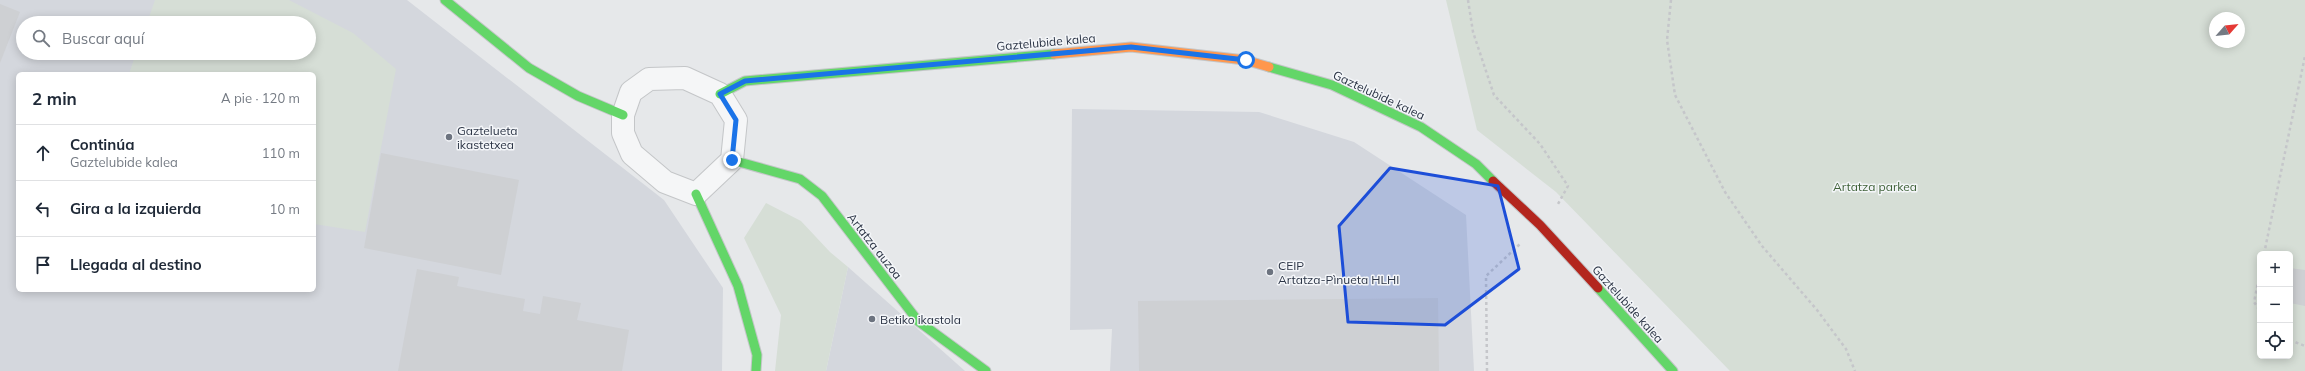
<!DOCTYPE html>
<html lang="es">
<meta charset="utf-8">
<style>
:root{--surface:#fff;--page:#f6f6f7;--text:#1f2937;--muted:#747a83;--line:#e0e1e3}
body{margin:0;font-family:Mulish,sans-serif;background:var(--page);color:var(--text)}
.controls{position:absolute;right:12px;bottom:12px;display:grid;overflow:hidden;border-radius:6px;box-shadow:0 2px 10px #0003}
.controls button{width:36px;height:36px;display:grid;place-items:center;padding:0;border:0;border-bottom:1px solid var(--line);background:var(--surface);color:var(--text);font:20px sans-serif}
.compass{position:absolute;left:2209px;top:12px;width:36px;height:36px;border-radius:50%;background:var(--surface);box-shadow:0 2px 10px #0003;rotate:63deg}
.stop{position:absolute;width:12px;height:12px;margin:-9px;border:3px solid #1a73e8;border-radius:50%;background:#fff}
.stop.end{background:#1a73e8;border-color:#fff;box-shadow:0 1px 4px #0008}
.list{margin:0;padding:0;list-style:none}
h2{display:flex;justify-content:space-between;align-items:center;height:52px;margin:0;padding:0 16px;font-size:17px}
h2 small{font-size:13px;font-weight:400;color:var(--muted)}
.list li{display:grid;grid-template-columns:26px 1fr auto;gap:12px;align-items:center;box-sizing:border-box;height:56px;padding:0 16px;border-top:1px solid var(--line)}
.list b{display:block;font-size:15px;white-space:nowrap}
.list p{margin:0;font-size:13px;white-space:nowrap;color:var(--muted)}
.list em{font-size:13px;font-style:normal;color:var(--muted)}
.icon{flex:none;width:22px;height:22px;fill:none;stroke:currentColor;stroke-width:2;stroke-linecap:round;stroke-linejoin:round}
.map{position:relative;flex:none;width:2305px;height:371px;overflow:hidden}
.search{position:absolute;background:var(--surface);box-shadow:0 2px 10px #0003;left:16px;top:16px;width:300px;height:44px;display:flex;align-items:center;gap:10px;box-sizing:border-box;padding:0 14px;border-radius:22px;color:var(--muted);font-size:15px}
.panel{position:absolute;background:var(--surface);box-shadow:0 2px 10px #0003;left:16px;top:72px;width:300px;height:220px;border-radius:6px}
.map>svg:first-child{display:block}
.built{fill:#d4d7dd;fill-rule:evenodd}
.green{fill:#d6ded6;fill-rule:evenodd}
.building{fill:#ced0d3}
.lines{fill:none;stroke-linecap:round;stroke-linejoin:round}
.street-casing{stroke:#c4c6c8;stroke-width:24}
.fast-casing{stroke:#c4c6c8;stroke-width:11}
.slow-casing{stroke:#c4c6c8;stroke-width:11}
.jam-casing{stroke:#c4c6c8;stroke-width:11}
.path{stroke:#c5c6ca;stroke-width:2.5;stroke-dasharray:3 3;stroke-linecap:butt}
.street{stroke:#f5f6f7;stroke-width:22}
.fast{stroke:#63d668;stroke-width:9}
.slow{stroke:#ff974d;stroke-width:9}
.jam{stroke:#b3261e;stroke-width:9}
.route{stroke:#1a73e8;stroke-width:5}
.marked{fill:#1d4ed8;fill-opacity:0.2;stroke:#1d4ed8;stroke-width:3;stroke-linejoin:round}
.poi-dot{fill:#6c737f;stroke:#f4f6f9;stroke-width:1.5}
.labels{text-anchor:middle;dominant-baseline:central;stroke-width:3;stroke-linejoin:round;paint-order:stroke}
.street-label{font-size:12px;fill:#2b3445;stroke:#f4f6f9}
.poi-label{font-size:12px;fill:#2b3445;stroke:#f4f6f9;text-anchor:start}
.park-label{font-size:12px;fill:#3f6138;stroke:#f4f6f9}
</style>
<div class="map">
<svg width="2305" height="371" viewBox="0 0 2305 371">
<rect width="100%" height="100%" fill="#e6e8ea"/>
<!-- built -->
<g class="built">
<path d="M0,0H407L664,200L723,288L722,371H0ZM23,23H309V53H23ZM18,74H314V290H18Z"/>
<path d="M1072,109L1259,112L1354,142L1466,215L1474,371H1110L1112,329L1070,330Z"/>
<path d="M848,267L965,371H826Z"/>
</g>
<!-- green -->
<g class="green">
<path d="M155,0H289L353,33L396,69L365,232L314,224V74H129L136,53H309V23H147Z"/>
<path d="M1446,0H2305V371H1730L1556,192L1477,130ZM2215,18H2239V42H2215ZM2260,254H2290V356H2260Z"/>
<path d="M766,203L801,221L830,252L848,267L826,371H775L781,315L744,238Z"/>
</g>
<!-- building -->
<g class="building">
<path d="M0,4L20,12L0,63Z"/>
<path d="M381,153L519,180L501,275L364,248Z"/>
<path d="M2290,268L2305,270V306L2290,303Z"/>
<path d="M417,269L459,277L457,286L525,299L523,311L540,314L543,296L581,303L577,320L629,330L622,371H398Z"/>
<path d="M1438,298L1439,371H1139L1138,301Z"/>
</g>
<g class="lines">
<defs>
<path id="street" d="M685,78L720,94L736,120L732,160L696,194L665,182L632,154L623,133V115L631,92L649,79Z"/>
<g id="fast">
<path d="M445,0L529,68L578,96L623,115"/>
<path d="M1269,67L1332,85L1421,127L1476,164L1493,181"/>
<path d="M720,94L745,81L1054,54"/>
<path d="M732,160L800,179L822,196L918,321L986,371"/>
<path d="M696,194L738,286L757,355L756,371"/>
<path d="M1598,288L1673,371"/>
</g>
<path id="slow" d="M1054,54L1131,47L1245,60L1269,67"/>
<path id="jam" d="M1493,181L1540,225L1598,288"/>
</defs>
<!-- street casing -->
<use href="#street" class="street-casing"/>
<!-- fast casing -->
<use href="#fast" class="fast-casing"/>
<!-- slow casing -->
<use href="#slow" class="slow-casing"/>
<!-- jam casing -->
<use href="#jam" class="jam-casing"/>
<!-- path -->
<g class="path">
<path d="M1468,0L1473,32L1494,95L1540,144L1568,186L1558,204"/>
<path d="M1671,0L1667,40L1675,95L1725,192L1762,246L1817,310L1846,349L1855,371"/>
<path d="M2264,254L2305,56"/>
<path d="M2260,273L2254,302L2260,311"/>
<path d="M2290,340L2305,346"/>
<path d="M1487,371L1486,276L1520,244"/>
</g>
<!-- street -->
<use href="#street" class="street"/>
<!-- fast -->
<use href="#fast" class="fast"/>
<!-- slow -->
<use href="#slow" class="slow"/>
<!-- jam -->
<use href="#jam" class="jam"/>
</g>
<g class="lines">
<!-- route -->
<path class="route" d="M732,160L736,120L720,94L745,81L1131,47L1246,60"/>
</g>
<!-- marked area -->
<path class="marked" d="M1390,168L1498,186L1519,269L1445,325L1348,322L1339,226Z"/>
<!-- markers -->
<g class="poi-dot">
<circle cx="449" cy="137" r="4"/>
<circle cx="1270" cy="272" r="4"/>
<circle cx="872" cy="319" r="4"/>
</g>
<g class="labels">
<!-- street labels -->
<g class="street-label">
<text transform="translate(1046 42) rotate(-5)">Gaztelubide kalea</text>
<text transform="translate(1379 95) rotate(25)">Gaztelubide kalea</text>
<text transform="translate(875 246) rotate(52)">Artatza auzoa</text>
<text transform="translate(1628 304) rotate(48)">Gaztelubide kalea</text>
</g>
<!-- poi labels -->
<g class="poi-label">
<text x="457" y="130">Gaztelueta<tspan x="457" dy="14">ikastetxea</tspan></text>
<text x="1278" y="265">CEIP<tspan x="1278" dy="14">Artatza-Pìnueta HLHI</tspan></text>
<text x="880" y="319">Betiko ikastola</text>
</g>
<!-- park labels -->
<g class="park-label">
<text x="1875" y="186">Artatza parkea</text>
</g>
</g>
</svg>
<div class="controls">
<button>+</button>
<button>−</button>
<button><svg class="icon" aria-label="locate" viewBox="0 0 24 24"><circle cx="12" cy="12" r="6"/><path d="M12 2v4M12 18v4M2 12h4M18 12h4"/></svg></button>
</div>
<svg class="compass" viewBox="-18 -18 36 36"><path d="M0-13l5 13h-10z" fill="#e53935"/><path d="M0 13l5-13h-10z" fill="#747a83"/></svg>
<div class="stop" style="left:1246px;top:60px"></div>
<div class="stop end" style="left:732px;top:160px"></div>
<div class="search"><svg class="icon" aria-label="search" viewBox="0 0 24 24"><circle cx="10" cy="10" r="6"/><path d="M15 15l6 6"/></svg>Buscar aquí</div>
<section class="panel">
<h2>2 min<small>A pie · 120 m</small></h2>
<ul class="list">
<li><svg class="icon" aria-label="ahead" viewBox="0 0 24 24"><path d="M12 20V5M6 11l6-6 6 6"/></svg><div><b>Continúa</b><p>Gaztelubide kalea</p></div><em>110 m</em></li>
<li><svg class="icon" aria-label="left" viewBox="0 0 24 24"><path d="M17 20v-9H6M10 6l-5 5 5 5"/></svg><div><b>Gira a la izquierda</b></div><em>10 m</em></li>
<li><svg class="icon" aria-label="arrive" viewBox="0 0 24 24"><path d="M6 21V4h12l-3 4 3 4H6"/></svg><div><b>Llegada al destino</b></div></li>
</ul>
</section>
</div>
